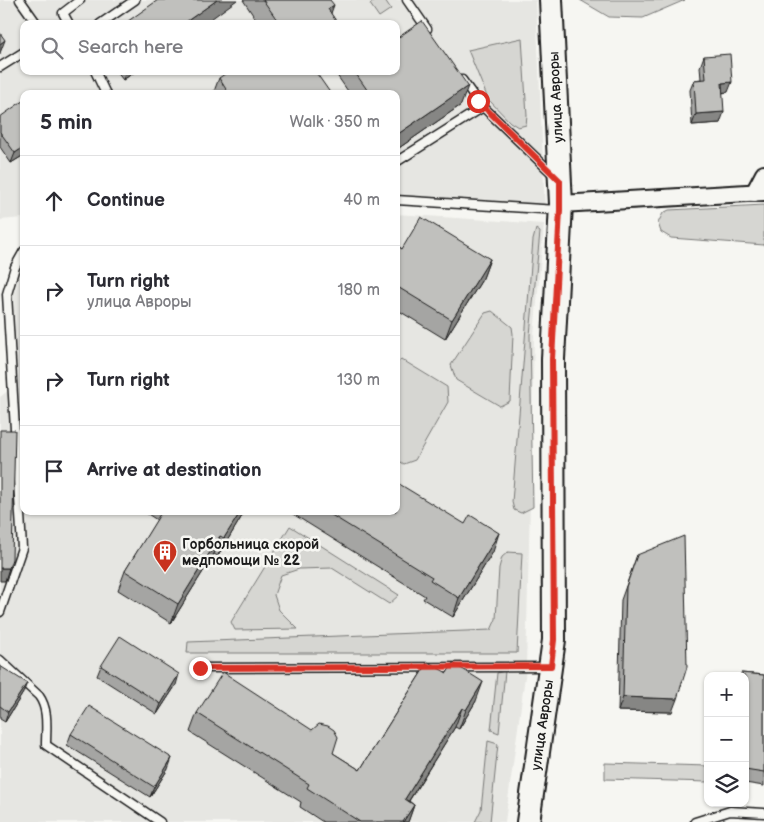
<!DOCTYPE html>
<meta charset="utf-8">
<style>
:root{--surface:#fff;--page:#f7f7f7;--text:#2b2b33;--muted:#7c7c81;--line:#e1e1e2}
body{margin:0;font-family:"Balsamiq Sans",sans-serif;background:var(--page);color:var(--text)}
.controls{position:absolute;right:15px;bottom:15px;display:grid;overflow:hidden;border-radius:10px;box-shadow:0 1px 4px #0004}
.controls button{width:45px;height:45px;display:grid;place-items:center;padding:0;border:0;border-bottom:1px solid var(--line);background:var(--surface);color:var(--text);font:25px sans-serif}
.stop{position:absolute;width:15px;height:15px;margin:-11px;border:4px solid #d93025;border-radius:50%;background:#fff}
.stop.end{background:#d93025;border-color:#fff;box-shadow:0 1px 5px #0008}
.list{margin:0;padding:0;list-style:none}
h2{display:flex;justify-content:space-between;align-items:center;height:65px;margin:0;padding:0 20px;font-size:21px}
h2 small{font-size:16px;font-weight:400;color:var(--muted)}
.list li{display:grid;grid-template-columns:32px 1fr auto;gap:15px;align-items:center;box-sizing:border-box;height:90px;padding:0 20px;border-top:1px solid var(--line)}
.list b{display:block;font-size:19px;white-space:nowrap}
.list p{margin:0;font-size:16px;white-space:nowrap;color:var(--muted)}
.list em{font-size:16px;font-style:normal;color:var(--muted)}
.icon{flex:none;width:28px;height:28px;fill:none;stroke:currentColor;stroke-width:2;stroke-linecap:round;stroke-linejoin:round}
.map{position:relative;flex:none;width:764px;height:822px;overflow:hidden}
.search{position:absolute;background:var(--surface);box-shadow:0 1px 4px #0004;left:20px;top:20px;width:380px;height:55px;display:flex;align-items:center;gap:12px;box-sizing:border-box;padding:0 18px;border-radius:10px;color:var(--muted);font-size:19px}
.panel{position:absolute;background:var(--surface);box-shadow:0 1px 4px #0004;left:20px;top:90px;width:380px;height:425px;border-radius:10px}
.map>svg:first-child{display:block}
.built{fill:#e6e6e2;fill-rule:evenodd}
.green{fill:#d6d6d2;stroke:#797977}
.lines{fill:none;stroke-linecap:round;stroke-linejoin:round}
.lane-casing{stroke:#1c1c1c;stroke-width:11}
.street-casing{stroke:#1c1c1c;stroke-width:20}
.secondary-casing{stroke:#1c1c1c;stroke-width:26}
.lane{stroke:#f6f6f2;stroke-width:8}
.street{stroke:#f6f6f2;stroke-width:16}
.secondary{stroke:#f6f6f2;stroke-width:22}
.wall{fill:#a5a5a3;stroke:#1c1c1c}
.shaded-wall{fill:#868684;stroke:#1c1c1c}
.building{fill:#c0c0bd;stroke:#1c1c1c}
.route{stroke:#d93025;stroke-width:6}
.labels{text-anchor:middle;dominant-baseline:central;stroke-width:5;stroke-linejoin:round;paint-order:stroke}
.street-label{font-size:14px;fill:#1c1c1c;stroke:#f6f6f2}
.poi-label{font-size:14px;font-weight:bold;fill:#1c1c1c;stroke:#f6f6f2;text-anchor:start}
</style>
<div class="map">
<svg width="764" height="822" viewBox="0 0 764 822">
<rect width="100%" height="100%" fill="#f6f6f2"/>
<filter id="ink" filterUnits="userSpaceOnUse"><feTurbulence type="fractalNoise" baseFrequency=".02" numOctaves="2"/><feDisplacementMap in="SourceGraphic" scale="10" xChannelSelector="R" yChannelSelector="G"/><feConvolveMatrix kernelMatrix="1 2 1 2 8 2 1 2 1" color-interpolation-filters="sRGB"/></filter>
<g filter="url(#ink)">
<!-- built -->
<g class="built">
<path d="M0,0H536L545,212L396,202V94H24V218L0,220ZM24,24H396V71H24Z"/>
<path d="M396,214L544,224L534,335L526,669L505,822H0V397L18,383L13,295L24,264V511H396Z"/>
</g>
<!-- green -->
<g class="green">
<path d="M375,0H385L391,9L379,17L370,4Z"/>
<path d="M580,0H685L643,18L609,17Z"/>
<path d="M522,38L527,116L526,125L518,127L510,122L488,99L468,50Z"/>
<path d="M764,205V245L671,238L661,232L658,223L663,213L669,210Z"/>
<path d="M536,229L540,232L530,335L533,507L521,513L514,510L512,502L533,240Z"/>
<path d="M492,311L512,327L513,334L510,401L500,406L456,380L451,365L485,313Z"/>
<path d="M401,359L447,387L448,402L415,460L404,464L396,459V364Z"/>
<path d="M290,526L399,595L389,604L332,568L299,569L281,575L274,595L279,610L298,629L235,630L231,622Z"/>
<path d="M508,552L522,553L517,653H187L188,642L491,630L496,619L499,568L502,557Z"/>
<path d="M505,671L499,733L491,730L497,673Z"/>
<path d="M488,741L498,744L490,822H475L481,810Z"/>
<path d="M605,763L708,766V782L605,779Z"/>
</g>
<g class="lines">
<defs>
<g id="lane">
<path d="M20,0L37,24"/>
<path d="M407,0L427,29"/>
<path d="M69,24L63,13L80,0"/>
<path d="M100,24L135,0"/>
<path d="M0,67L24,52"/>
<path d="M95,71L106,94"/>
<path d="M462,80L477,101L555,176"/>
<path d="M396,162L483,107"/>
<path d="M396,200L558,210"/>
<path d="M0,612L22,548L7,294L15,267L24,251"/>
<path d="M0,660L39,696C49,710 46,728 46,745L160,822"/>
<path d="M199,668L547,667"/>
<path d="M695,822L730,811L764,813"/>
</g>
<g id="street">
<path d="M754,193L764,174"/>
<path d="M561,204L764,192"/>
</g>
<g id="secondary">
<path id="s1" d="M528,822L554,640L553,359L561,204L551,0"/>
</g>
</defs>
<!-- lane casing -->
<use href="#lane" class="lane-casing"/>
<!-- street casing -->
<use href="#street" class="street-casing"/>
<!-- secondary casing -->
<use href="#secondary" class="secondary-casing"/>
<!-- lane -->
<use href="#lane" class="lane"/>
<!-- street -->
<use href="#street" class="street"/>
<!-- secondary -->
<use href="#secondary" class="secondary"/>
</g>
<!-- wall -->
<g class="wall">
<path d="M243,0H330L331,14L338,24H259Z"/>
<path d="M704,56L728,92L722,93L720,123L692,125L690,90L694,80L701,79L700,67Z"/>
<path d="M116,71H136L123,80Z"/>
<path d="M334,71H396L461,105L396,150V94H350Z"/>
<path d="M219,78L331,94H213Z"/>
<path d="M0,117L24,155L11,163L0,147Z"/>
<path d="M396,245L402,249L490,259L483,278L445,339L396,309Z"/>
<path d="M143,511H245L218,556L214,554L171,623L118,590L125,571L157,520Z"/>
<path d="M288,511H396L493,552L453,617L423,599L425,596Z"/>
<path d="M637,555L672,712L618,711L621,600Z"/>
<path d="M428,662L476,701L459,729L455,727L409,801L414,805L408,822H323L300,807L301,802L190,732L197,713L333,753L360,770Z"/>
<path d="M0,666L23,693L5,722L0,719Z"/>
<path d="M101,666L176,685L157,714L97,676Z"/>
<path d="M741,673L764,675V786L745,783V676H740Z"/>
<path d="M71,734L168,769L150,797L67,745Z"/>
</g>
<!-- shaded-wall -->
<g class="shaded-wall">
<path d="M217,0H237L204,24H183Z"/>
<path d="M334,5L327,24L328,9Z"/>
<path d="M5,40L0,53V54V44Z"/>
<path d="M126,71H136L123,80Z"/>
<path d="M732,82L728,92L718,93L722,83Z"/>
<path d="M468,86L461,105L396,150V140L398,134Z"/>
<path d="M724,112L720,123L692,125L696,114Z"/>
<path d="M24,147V155L11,163L15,153Z"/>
<path d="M490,259L483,278L445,339L452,320Z"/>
<path d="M241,511H245L218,556L224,538Z"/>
<path d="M499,533L493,552L453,617L459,598Z"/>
<path d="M220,536L214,554L171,623L178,604Z"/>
<path d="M0,568H9L5,581H0Z"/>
<path d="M179,674L176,685L157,714L161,704Z"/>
<path d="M483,682L476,701L459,729L466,710Z"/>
<path d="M27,683L23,693L5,722L8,712Z"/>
<path d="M623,697L677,699L672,712L618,711Z"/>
<path d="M462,708L455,727L398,818L405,799Z"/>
<path d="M172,758L168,769L150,797L154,787Z"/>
<path d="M414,805L408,822H403Z"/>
</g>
<!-- building -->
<g class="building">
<path d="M158,0H217L183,24H124Z"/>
<path d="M263,0H330L334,5L328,9L338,24H280Z"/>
<path d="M422,21L468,86L398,134L396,131V94H370L354,71H396V39Z"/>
<path d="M0,33L5,40L0,44Z"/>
<path d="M730,54L732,82L722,83L724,112L696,114L694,80L706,79L704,56Z"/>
<path d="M229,71H315L331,94H229L219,78Z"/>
<path d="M37,91L39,94H33Z"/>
<path d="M24,100V147L15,153L0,132V117Z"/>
<path d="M421,217L490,259L452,320L396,286V245L402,249Z"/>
<path d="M0,430H15L12,559L9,568H0Z"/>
<path d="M396,482L465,524L470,515L499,533L459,598L430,580L432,577L325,511H396Z"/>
<path d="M162,511H241L224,538L220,536L178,604L125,571Z"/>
<path d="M684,536L687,667L677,699L623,697L626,587L637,555Z"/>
<path d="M120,636L179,674L161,704L101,666Z"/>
<path d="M428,662L447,673L453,663L483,682L466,710L462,708L405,799L414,805L403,822H360L307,788L309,784L197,713L223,672L312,730L319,724L328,726L334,730L338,737L333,753L360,770Z"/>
<path d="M0,666L27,683L8,712L0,706Z"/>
<path d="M741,673L764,675V772L745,769V676H741Z"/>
<path d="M89,706L172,758L154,787L71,734Z"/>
</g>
</g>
<g class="lines" filter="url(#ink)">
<!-- route -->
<path class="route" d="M200,668L551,666L554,640L552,359L560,210V181L478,101"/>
</g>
<!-- icons -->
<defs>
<symbol id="building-pin" viewBox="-11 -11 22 30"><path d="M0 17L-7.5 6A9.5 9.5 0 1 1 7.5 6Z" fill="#c8321e" stroke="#f6f6f2"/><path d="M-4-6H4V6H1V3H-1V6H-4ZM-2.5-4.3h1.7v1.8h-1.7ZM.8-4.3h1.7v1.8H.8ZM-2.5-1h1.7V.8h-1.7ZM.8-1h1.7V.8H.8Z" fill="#fff"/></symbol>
</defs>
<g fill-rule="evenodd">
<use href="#building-pin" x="151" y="538" width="28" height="38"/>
</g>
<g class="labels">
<!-- street labels -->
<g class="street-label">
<text transform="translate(556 97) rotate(-93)">улица Авроры</text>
<text stroke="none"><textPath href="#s1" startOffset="98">улица Авроры</textPath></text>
</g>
<!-- poi labels -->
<g class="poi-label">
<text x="182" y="544">Горбольница скорой<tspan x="182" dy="16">медпомощи № 22</tspan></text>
</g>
</g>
</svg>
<div class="controls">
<button>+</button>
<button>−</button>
<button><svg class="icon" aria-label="layers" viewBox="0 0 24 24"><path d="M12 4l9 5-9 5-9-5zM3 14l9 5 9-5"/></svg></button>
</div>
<div class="stop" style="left:478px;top:101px"></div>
<div class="stop end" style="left:200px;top:668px"></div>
<div class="search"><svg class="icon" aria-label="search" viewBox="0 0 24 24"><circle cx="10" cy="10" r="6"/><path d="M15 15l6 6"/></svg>Search here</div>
<section class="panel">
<h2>5 min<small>Walk · 350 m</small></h2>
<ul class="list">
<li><svg class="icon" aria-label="ahead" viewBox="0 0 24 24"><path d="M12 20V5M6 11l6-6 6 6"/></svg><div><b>Continue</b></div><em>40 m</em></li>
<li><svg class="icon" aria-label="right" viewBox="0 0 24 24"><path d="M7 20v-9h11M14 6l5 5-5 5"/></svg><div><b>Turn right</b><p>улица Авроры</p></div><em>180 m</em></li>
<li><svg class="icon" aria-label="right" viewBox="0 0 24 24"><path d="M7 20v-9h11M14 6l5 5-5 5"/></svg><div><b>Turn right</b></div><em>130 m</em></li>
<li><svg class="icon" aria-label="arrive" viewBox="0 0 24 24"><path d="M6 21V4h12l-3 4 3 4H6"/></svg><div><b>Arrive at destination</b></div></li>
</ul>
</section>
</div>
